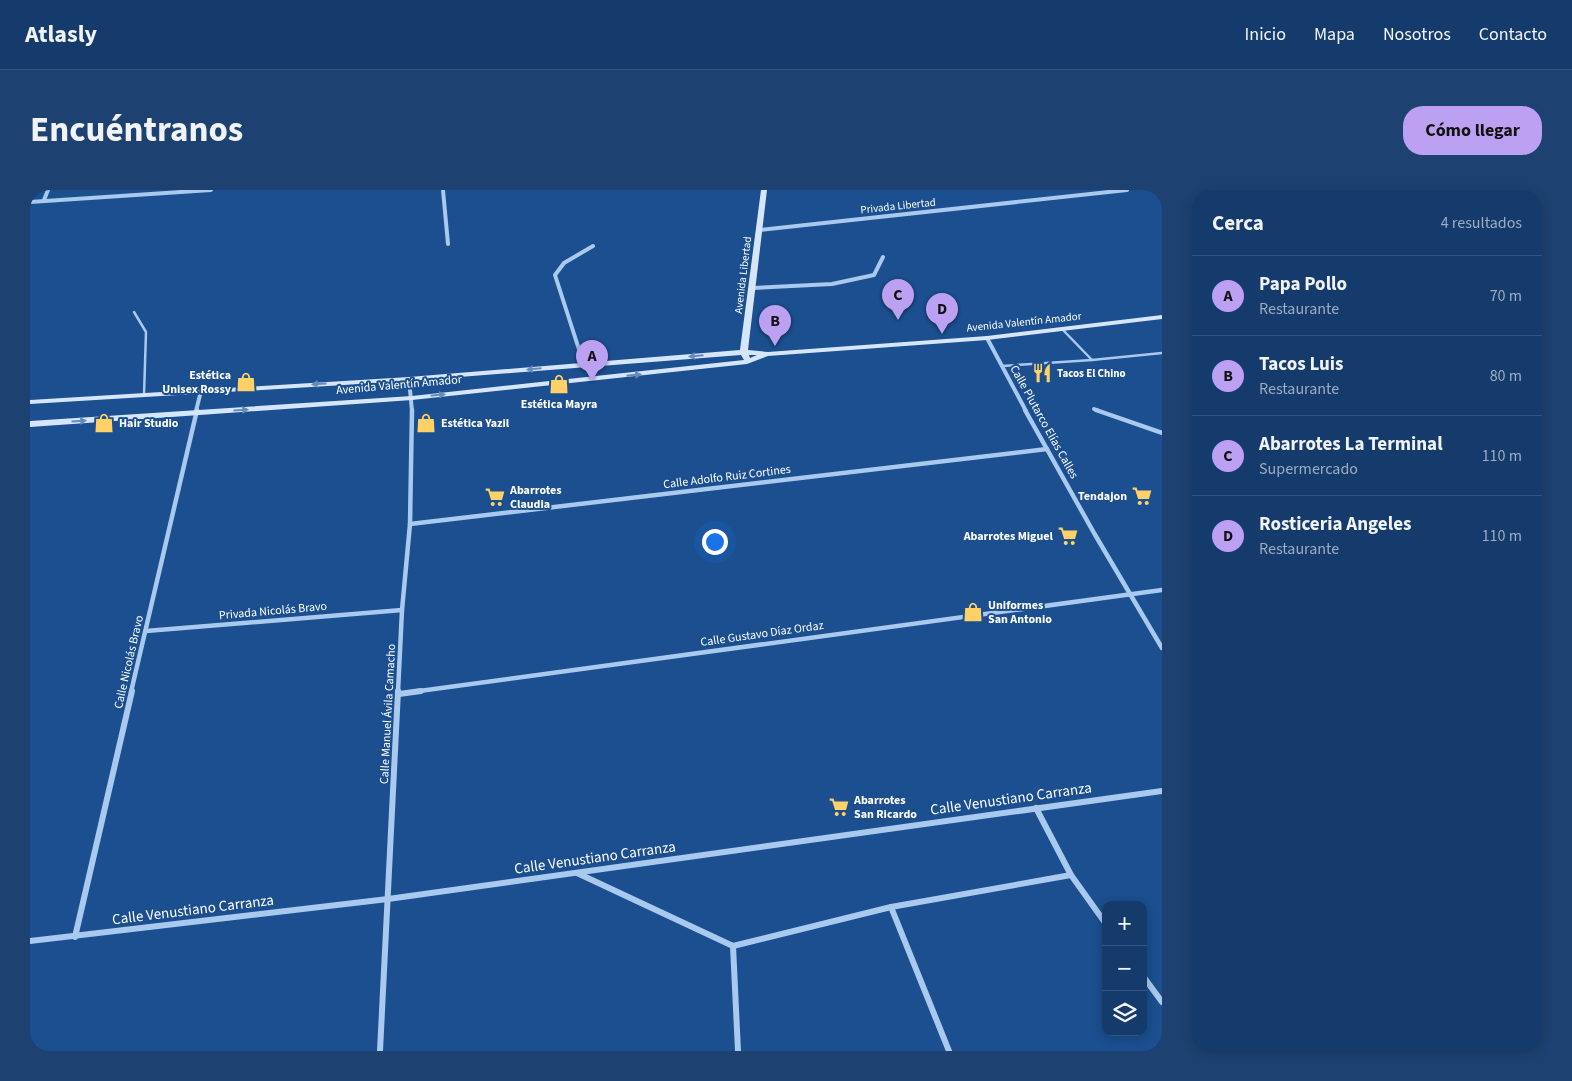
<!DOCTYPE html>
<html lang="es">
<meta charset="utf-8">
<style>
:root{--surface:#143b6b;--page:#1d4271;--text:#f1f3f6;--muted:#9dadc1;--line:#33557e;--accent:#bca0f2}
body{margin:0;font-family:"Source Sans 3",sans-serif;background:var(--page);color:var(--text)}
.controls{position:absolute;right:15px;bottom:15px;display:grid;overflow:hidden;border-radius:10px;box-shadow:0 2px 12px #0003}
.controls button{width:45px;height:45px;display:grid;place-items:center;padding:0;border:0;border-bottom:1px solid var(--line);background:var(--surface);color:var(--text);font:25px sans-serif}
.you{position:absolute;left:684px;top:351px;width:18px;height:18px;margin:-12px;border:4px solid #fff;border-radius:50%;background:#1a73e8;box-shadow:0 0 0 8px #1a73e833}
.badge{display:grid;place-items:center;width:32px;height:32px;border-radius:50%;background:var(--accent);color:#111;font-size:16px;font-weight:700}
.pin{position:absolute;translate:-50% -41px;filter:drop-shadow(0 1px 2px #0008)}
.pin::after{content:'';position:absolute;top:26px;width:18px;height:15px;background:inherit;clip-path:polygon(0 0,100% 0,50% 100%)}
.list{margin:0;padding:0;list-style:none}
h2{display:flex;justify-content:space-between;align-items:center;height:65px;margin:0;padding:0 20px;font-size:21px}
h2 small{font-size:16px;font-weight:400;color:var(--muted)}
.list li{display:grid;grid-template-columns:32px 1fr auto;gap:15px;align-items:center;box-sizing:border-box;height:80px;padding:0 20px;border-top:1px solid var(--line)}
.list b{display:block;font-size:19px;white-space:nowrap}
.list p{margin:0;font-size:16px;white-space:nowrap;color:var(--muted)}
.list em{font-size:16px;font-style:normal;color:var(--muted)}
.icon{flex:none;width:28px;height:28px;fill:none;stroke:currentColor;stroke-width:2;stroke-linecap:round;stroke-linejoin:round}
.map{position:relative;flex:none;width:1132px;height:861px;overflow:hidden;border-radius:20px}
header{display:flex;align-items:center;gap:30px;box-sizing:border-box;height:70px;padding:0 25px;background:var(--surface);border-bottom:1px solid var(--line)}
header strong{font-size:24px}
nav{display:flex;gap:28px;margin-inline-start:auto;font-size:18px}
.intro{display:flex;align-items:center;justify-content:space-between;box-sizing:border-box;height:120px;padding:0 30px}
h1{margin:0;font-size:35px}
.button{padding:12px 22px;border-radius:20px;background:var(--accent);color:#111;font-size:18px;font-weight:700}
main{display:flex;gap:30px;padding:0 30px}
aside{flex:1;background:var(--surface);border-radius:20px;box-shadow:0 2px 12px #0003}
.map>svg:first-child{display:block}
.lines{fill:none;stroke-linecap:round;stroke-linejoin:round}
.lane{stroke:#a9c9ee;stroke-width:2.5}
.street-far2{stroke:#a9c9ee;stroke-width:4}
.street-far1{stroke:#a9c9ee;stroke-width:4.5}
.street{stroke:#a9c9ee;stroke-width:6}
.secondary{fill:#d6e6fa;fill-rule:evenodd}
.oneway{fill:#668bba}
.labels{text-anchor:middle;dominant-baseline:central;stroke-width:4;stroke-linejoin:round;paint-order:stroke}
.far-street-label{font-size:11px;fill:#fff;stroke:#1b4f8f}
.far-poi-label{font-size:11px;font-weight:bold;fill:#fff;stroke:#1b4f8f;text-anchor:start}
.poi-label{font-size:12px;font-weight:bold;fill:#fff;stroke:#1b4f8f;text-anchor:start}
.street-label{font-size:12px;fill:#fff;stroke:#1b4f8f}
.near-street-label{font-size:15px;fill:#fff;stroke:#1b4f8f}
</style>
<header>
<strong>Atlasly</strong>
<nav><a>Inicio</a><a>Mapa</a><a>Nosotros</a><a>Contacto</a></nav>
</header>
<div class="intro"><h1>Encuéntranos</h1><a class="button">Cómo llegar</a></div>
<main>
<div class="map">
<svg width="1132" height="861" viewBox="0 0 1132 861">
<rect width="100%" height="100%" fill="#1b4f8f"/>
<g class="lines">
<!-- lane -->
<g class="lane">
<path d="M104,122L116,142L114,205"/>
<path d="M1033,140L1062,170L1132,163"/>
<path d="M972,176L1062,170"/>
</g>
<!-- street-far2 -->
<g class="street-far2">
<path d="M413,0L418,54"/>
<path d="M14,10L18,0"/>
<path d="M0,12L181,0"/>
<path d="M730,40L1097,0"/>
<path d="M723,98L802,94L844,85L853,67"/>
<path d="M957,148L996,221"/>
<path d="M554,175L525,85L534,73L563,56"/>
<path d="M379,189L382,221"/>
<path d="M1064,219L1069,221"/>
<path d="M166,221L171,201"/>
</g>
<!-- street-far1 -->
<g class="street-far1">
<path d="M995,220L1064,343L1132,458"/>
<path d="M1066,220L1132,243"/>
<path d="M380,334L1017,259"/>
<path d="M116,441L372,420"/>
<path d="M101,502L167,220"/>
<path d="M368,502L372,420L380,334L382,220"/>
<path d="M382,502L1132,400"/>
</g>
<!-- street -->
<g class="street">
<path d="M369,504L391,501"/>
<path d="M1006,618L1041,685L1076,734"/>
<path d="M547,683L703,756L861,717L1041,685"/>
<path d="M861,717L919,861"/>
<path d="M45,747L102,501"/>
<path d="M0,751L358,709L1132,601"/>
<path d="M703,756L708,861"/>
<path d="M1113,786L1132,812"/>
<path d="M350,861L368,501"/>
</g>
<!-- secondary -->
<path class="secondary" d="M731,0H737L718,160L738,162L957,146L1132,125V129L957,150L738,166L717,174L382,210L0,237V231L382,206L714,170L711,165L379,191L0,214V210L379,187L710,160ZM719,165H727L720,168Z"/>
</g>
<!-- one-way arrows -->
<defs><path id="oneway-solid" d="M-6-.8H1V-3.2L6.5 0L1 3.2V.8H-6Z" transform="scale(1.25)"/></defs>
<g class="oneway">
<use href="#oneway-solid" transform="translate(666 166) rotate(175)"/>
<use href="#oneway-solid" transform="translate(504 179) rotate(175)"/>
<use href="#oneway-solid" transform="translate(604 185) rotate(-6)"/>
<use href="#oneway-solid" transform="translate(289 194) rotate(177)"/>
<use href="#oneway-solid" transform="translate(408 205) rotate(-6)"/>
<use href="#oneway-solid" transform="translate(211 220) rotate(-4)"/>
<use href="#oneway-solid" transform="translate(49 231) rotate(-4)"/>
</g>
<!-- icons -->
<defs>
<symbol id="restaurant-bare" viewBox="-9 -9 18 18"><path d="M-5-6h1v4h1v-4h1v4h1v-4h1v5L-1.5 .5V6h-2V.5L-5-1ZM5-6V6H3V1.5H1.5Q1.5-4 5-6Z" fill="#ffd166" stroke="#1b4f8f" stroke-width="2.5" paint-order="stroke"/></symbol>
<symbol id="shop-bare" viewBox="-9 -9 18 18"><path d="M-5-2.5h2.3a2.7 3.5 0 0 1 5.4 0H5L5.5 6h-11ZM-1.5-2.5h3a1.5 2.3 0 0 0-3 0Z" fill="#ffd166" stroke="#1b4f8f" stroke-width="2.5" paint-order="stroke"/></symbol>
<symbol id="supermarket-bare" viewBox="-9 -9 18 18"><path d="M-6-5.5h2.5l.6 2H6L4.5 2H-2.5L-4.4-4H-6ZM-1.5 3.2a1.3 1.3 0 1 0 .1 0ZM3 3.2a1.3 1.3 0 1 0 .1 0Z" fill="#ffd166" stroke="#1b4f8f" stroke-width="2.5" paint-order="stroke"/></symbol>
</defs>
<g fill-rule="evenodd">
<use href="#restaurant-bare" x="998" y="169" width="28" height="28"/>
<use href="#shop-bare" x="202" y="178" width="28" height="28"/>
<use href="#shop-bare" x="515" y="180" width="28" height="28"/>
<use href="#shop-bare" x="60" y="219" width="28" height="28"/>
<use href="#shop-bare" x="382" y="219" width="28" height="28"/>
<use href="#supermarket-bare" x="1098" y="292" width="28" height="28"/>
<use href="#supermarket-bare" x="451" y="293" width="28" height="28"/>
<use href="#supermarket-bare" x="1024" y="332" width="28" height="28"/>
<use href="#shop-bare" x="929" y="408" width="28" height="28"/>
<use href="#supermarket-bare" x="795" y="603" width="28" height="28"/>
</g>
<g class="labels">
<!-- far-street labels -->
<g class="far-street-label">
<text transform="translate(868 16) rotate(-6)">Privada Libertad</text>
<text transform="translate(713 85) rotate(-83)">Avenida Libertad</text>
<text transform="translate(994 132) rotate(-6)">Avenida Valentín Amador</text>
</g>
<!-- far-poi labels -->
<g class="far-poi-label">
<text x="1027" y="183">Tacos El Chino</text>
</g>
<!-- poi labels -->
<g class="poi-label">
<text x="201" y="185" text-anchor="end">Estética<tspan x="201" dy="14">Unisex Rossy</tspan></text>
<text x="529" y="214" text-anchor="middle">Estética Mayra</text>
<text x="89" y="233">Hair Studio</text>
<text x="411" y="233">Estética Yazil</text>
<text x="480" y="300">Abarrotes<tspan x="480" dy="14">Claudia</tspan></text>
<text x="1097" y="306" text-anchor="end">Tendajon</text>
<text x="1023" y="346" text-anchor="end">Abarrotes Miguel</text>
<text x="958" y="415">Uniformes<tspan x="958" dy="14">San Antonio</tspan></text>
<text x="824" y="610">Abarrotes<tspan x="824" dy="14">San Ricardo</tspan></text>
</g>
<!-- street labels -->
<g class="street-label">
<text transform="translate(369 195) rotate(-5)">Avenida Valentín Amador</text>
<text transform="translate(1014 232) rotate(61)">Calle Plutarco Elías Calles</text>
<text transform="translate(697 287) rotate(-7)">Calle Adolfo Ruiz Cortines</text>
<text transform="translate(243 421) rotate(-5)">Privada Nicolás Bravo</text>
<text transform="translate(732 444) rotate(-8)">Calle Gustavo Díaz Ordaz</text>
<text transform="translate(99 472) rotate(-77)">Calle Nicolás Bravo</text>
<text transform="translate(358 524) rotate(-87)">Calle Manuel Ávila Camacho</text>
</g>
<!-- near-street labels -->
<g class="near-street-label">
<text transform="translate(981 609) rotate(-8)">Calle Venustiano Carranza</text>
<text transform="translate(565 668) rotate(-8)">Calle Venustiano Carranza</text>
<text transform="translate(163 720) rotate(-7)">Calle Venustiano Carranza</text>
</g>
</g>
</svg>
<div class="controls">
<button>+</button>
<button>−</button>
<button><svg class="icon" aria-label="layers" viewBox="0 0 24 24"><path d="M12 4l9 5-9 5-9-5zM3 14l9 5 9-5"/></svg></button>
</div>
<div class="you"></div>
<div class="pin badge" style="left:562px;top:191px">A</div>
<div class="pin badge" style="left:745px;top:156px">B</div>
<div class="pin badge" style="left:868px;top:130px">C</div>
<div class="pin badge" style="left:912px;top:144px">D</div>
</div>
<aside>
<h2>Cerca<small>4 resultados</small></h2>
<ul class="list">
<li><span class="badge">A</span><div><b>Papa Pollo</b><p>Restaurante</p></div><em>70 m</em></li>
<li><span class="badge">B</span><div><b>Tacos Luis</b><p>Restaurante</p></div><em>80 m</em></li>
<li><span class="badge">C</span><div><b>Abarrotes La Terminal</b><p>Supermercado</p></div><em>110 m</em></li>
<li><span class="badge">D</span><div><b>Rosticeria Angeles</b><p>Restaurante</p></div><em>110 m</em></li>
</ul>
</aside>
</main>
